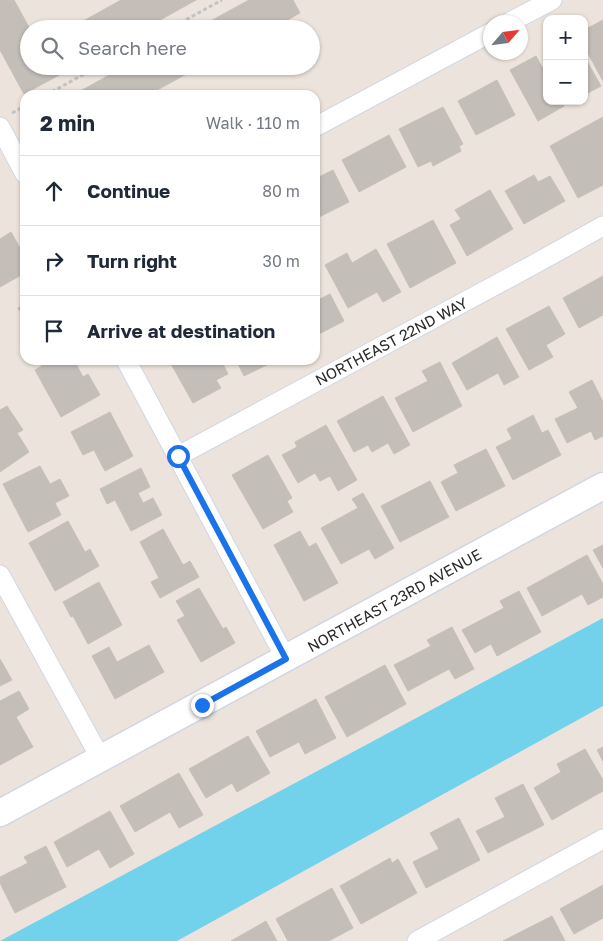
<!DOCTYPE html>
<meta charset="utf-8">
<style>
:root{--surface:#fff;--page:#f6f6f7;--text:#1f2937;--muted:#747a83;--line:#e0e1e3}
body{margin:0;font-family:"Golos Text",sans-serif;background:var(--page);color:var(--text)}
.controls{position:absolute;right:15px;top:15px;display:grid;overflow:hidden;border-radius:10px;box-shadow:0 1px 4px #0004}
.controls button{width:45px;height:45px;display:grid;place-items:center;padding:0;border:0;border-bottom:1px solid var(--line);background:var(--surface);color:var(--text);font:25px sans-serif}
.compass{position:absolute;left:483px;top:15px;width:45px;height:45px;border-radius:50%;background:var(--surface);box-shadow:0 1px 4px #0004;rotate:62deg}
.stop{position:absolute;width:15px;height:15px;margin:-11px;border:4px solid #1a73e8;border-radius:50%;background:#fff}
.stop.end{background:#1a73e8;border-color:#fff;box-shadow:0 1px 5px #0008}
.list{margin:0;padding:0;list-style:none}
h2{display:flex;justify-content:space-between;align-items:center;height:65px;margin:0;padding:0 20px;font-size:21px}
h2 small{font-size:16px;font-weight:400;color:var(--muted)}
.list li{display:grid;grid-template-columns:32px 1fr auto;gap:15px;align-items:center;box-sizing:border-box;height:70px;padding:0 20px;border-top:1px solid var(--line)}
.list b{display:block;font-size:19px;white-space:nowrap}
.list em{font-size:16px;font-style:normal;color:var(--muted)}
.icon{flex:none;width:28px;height:28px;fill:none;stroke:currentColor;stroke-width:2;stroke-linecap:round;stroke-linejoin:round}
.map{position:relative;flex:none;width:603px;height:941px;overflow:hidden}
.search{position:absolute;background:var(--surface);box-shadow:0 1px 4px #0004;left:20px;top:20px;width:300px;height:55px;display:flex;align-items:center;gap:12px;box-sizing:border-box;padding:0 18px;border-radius:28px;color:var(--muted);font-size:19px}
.panel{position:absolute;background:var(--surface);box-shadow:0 1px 4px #0004;left:20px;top:90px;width:300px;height:275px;border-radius:15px}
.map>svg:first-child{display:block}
.water{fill:#72d1eb}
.building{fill:#c4beb9;stroke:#c7c0b6}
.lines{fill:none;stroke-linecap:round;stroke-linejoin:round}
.street-casing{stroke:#d2d6e2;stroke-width:21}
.secondary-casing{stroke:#d2d6e2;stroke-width:29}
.path{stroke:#c3c3c3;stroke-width:3;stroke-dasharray:4 2.5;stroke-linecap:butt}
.street{stroke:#fff;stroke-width:19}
.secondary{stroke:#fff;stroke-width:26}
.route{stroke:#1a73e8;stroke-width:6}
.labels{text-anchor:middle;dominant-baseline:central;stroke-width:4.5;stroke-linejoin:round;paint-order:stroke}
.street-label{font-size:15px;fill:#2a2a2a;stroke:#fff}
</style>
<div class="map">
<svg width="603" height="941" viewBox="0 0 603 941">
<rect width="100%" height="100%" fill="#ece4dc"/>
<!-- water -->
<path class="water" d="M603,618V706L177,941H0Z"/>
<!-- building -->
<g class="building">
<path d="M0,0H14L30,29L29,66H76L24,94L0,50Z"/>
<path d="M121,0H196L144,29H69Z"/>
<path d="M249,0H293L300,13L271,29H196Z"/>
<path d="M603,20V81L584,46V30Z"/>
<path d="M536,56L547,76V101H561L564,106L538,121L510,70Z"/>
<path d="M584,56L601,86L584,95Z"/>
<path d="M126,66H201L148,95H73Z"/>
<path d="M497,80L515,115L476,135L458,101Z"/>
<path d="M443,107L463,144L459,146L461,151L433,166L431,161L418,167L399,129Z"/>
<path d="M603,117V185L578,198L550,146Z"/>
<path d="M389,135L406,167L359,192L342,160Z"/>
<path d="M333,170L349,202L315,219V179Z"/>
<path d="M534,175L538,182L550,176L565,201L524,224L505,191Z"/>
<path d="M490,190L513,229L467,256L450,225L461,219L455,210Z"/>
<path d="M433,220L456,263L410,288L387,244Z"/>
<path d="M11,232L25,257V273L0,287V239Z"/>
<path d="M376,249L401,292L383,302L377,292L348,308L325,265L347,253L352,263Z"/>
<path d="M603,276V315L579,328L563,298Z"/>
<path d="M315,291L320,299L330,294L344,321L315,336Z"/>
<path d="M25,304V320L18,308Z"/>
<path d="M549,306L565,334L546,345L553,357L529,370L506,329Z"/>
<path d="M497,337L519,377L504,385L498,373L467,390L452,363Z"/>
<path d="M52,360H74L83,377L88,374L100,395L61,417L35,370Z"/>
<path d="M174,360H221L228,374L216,380L221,388L193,403L170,362Z"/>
<path d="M236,360H277L244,376Z"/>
<path d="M440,362L462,406L413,432L395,398L428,381L422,371Z"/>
<path d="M592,380L603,402V436L595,440L591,431L567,443L555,419L578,408L569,392Z"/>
<path d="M383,396L410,445L394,454L388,443L372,452L368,445L354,452L337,421Z"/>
<path d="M7,406L23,430L17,433L29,452L0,472V410Z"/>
<path d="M110,412L133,456L105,471L94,450L83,455L71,432Z"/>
<path d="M533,415L542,433L548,430L561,455L513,480L496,447L512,439L507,429Z"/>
<path d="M326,425L357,480L338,491L330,476L320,481L315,473L298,483L282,455L297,447L295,442Z"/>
<path d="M486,449L505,486L456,511L441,482L458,473L454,465Z"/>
<path d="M268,455L292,498L287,501L293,512L263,529L232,475Z"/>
<path d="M40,466L50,484L60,479L69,496L55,503L61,515L28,532L3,484Z"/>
<path d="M141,468L150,487L138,493L143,503L153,498L162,515L131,531L115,500L107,504L100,489Z"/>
<path d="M430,481L449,517L400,542L381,506Z"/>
<path d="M363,493L394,548L375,559L369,549L341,564L321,528L358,508L352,499Z"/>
<path d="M68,521L85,552L90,549L99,566L55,591L29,543Z"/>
<path d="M163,529L183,565L190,561L199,577L160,598L151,582L159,578L140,542Z"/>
<path d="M300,531L309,547L316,543L338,583L304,601L274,545Z"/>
<path d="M603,545V568L593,550Z"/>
<path d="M587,555L603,584V597L588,605L582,594L542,616L527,588Z"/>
<path d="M99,582L122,625L88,644L73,616L71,617L63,602Z"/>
<path d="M199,588L223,629L226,627L235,643L201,662L177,620L185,616L176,601Z"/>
<path d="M519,591L541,632L497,656L491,644L475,653L462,630L504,608L500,601Z"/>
<path d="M452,627L474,669L455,679L449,669L408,691L394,665L431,646L427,640Z"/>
<path d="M149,645L164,672L115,699L92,656L109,647L117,662Z"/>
<path d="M0,659L12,680L0,686Z"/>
<path d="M385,665L406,704L347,737L325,697Z"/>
<path d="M19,691L29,709L16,717L33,747L0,765V701Z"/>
<path d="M316,699L336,738L305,754L299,742L270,757L256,731Z"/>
<path d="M248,736L270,773L237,792L232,783L206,798L189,769Z"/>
<path d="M603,747V761L597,750Z"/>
<path d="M585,749L603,780V791L552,820L534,788L561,772L557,764Z"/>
<path d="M179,773L203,815L179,828L170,812L135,832L120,806Z"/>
<path d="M523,784L544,825L488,853L476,831L505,817L495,798Z"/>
<path d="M110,811L134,854L110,868L99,849L67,867L54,842Z"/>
<path d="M459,818L480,860L426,888L413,862L439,849L430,833Z"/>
<path d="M46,846L66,887L15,913L0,883V877L28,863L24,857Z"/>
<path d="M390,858L392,863L398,859L417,893L361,924L340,886Z"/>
<path d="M603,885V918L574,934L560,909Z"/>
<path d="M332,888L353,928L329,941H288L276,919Z"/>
<path d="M552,916L565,941H503Z"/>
<path d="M266,921L277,941H231Z"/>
</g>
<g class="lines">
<defs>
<g id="street">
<path d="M510,22L552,0"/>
<path d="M0,127L25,174"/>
<path d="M315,127L490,33"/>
<path d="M126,360L286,659"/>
<path d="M178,456L531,266L603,226"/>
<path d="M0,575L101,759"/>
<path d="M417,941L603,839"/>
</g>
<path id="secondary" d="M0,813L603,486"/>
</defs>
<!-- street casing -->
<use href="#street" class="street-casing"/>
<!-- secondary casing -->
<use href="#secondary" class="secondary-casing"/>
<!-- path -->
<g class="path">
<path d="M169,29L222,0"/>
<path d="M46,95L99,66"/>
<path d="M12,113L25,106"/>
</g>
<!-- street -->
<use href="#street" class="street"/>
<!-- secondary -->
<use href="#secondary" class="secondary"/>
</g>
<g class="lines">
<!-- route -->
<path class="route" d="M178,456L286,659L202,705"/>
</g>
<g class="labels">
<!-- street labels -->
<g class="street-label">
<text transform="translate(391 341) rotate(-28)">NORTHEAST 22ND WAY</text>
<text transform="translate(394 600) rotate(-29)">NORTHEAST 23RD AVENUE</text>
</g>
</g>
</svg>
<div class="controls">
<button>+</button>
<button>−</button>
</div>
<svg class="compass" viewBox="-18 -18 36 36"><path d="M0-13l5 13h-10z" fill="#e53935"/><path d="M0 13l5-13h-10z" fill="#747a83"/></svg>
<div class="stop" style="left:178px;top:456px"></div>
<div class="stop end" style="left:202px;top:705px"></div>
<div class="search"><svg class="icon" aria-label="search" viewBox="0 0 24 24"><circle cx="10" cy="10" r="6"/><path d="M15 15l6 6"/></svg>Search here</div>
<section class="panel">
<h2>2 min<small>Walk · 110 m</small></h2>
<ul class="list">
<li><svg class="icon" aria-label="ahead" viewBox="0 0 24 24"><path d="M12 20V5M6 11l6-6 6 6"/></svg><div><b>Continue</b></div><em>80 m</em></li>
<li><svg class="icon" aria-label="right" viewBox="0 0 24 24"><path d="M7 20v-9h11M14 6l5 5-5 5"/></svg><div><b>Turn right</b></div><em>30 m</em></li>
<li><svg class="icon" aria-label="arrive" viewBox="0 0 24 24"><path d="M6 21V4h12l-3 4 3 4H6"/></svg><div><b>Arrive at destination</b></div></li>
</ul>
</section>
</div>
